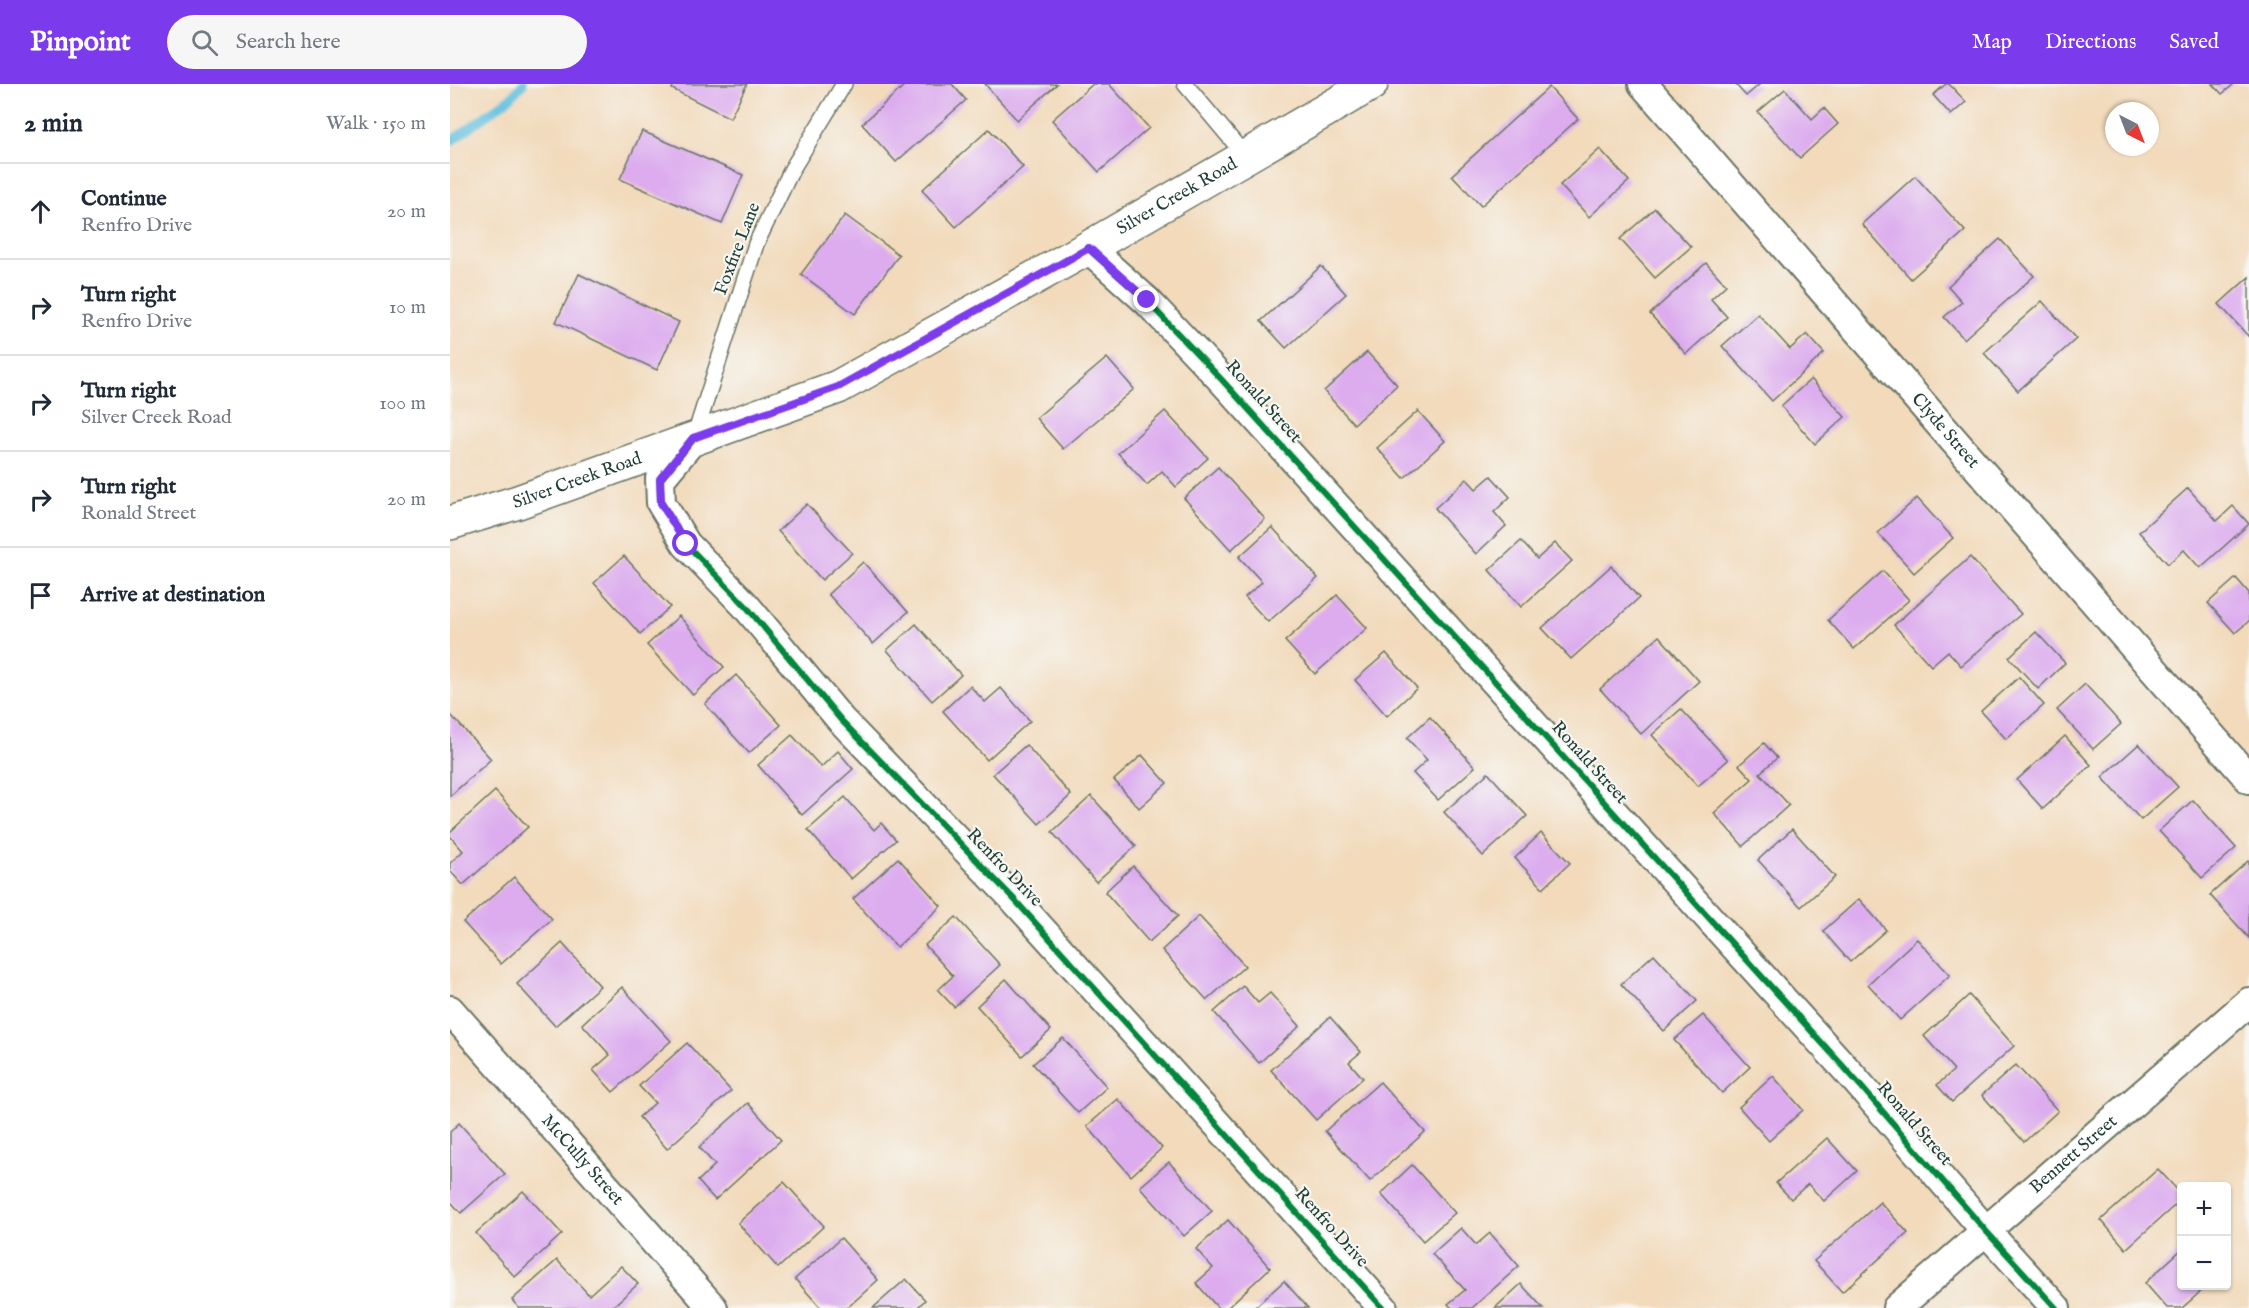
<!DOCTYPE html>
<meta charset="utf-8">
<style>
:root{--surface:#fff;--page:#f6f6f7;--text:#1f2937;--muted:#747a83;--line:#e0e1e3;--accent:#7c3aed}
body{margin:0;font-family:"IM FELL English",serif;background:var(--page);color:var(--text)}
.controls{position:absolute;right:18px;bottom:18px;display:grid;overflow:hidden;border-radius:6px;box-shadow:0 2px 4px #0004}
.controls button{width:54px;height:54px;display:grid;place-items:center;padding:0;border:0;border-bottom:2px solid var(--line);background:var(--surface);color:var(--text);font:30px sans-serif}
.compass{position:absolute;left:1655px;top:18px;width:54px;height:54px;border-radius:50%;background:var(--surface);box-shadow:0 2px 4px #0004;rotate:138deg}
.stop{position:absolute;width:18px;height:18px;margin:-14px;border:4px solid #7c3aed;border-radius:50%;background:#fff}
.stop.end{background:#7c3aed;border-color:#fff;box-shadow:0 2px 6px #0008}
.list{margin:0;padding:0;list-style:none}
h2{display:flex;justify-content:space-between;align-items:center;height:78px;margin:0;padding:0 24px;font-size:26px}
h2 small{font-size:20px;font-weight:400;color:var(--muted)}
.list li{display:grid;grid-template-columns:39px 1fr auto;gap:18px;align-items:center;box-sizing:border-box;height:96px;padding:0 24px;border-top:2px solid var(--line)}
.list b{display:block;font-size:22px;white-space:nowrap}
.list p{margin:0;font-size:20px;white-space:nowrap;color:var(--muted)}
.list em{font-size:20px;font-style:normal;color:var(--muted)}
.icon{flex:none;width:33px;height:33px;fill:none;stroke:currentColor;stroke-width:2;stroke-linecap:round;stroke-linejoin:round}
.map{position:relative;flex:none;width:1799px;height:1224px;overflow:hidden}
header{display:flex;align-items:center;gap:36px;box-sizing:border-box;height:84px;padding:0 30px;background:var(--accent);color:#fff}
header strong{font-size:28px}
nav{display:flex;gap:33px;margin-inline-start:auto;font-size:21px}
.search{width:420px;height:54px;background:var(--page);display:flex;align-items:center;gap:15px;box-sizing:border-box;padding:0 21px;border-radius:33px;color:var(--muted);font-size:22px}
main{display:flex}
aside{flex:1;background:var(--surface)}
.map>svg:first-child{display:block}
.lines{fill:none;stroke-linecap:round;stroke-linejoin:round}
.stream{stroke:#61c0df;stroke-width:9}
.building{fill:#dcacee}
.lane-casing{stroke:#697463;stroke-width:18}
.street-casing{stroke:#697463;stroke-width:32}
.secondary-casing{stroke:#697463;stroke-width:36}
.lane{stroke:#fff;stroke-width:15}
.street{stroke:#fff;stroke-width:28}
.secondary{stroke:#fff;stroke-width:33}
.cycleway-casing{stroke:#f6f6f2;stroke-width:10}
.cycleway{stroke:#00873e;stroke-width:6}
.route{stroke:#7c3aed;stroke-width:8}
.labels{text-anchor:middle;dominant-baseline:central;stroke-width:4.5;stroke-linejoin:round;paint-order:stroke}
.street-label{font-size:18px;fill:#1f3d34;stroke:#f6f6f2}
</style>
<header>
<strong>Pinpoint</strong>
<div class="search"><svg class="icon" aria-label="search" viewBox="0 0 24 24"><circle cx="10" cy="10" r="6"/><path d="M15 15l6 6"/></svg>Search here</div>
<nav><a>Map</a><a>Directions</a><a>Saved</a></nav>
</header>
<main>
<aside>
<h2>2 min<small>Walk · 150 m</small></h2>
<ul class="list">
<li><svg class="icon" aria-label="ahead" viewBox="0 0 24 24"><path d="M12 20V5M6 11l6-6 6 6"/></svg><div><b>Continue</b><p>Renfro Drive</p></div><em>20 m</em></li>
<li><svg class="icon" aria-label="right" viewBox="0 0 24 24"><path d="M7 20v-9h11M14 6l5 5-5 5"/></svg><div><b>Turn right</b><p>Renfro Drive</p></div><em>10 m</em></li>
<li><svg class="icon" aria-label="right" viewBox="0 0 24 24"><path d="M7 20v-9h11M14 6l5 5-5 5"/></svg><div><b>Turn right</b><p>Silver Creek Road</p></div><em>100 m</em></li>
<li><svg class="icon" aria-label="right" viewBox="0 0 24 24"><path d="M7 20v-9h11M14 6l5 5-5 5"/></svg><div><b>Turn right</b><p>Ronald Street</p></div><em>20 m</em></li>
<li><svg class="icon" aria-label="arrive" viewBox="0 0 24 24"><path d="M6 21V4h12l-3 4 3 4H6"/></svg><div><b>Arrive at destination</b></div></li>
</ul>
</aside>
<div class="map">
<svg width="1799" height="1224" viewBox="0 0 1799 1224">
<rect width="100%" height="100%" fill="#f6f6f2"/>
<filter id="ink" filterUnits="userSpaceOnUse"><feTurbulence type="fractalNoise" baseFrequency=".0167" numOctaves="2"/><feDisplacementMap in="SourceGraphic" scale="12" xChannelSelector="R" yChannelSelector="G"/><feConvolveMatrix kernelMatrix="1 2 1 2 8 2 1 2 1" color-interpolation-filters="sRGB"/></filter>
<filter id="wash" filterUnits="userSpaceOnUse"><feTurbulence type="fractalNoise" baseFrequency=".008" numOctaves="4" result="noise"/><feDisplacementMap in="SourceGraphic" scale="24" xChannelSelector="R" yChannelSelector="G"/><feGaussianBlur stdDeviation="1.35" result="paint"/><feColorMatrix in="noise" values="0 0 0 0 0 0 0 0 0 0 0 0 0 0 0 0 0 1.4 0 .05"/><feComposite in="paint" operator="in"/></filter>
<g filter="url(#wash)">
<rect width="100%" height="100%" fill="#f2dabb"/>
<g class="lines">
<!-- stream -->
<path class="stream" d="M0,58L60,14L73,0"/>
</g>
<g id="blocks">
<!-- building -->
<g class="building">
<path d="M224,0H297L280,34L222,5Z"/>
<path d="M456,0H502L516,16L446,78L412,40Z"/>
<path d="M535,0H607L567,36Z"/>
<path d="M643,0H659L699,44L649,88L602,36Z"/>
<path d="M1285,0H1310L1296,12Z"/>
<path d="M1496,0H1499L1516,18L1501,31L1483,11Z"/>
<path d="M1763,0H1784L1772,10Z"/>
<path d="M1099,3L1128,35L1031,122L1002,91Z"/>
<path d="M1335,5L1362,35L1374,24L1388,40L1350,74L1308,28Z"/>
<path d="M539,45L573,83L506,143L472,106Z"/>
<path d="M192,47L293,91L272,140L170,95Z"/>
<path d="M1150,65L1179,97L1139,133L1110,101Z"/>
<path d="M1465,92L1515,147L1461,195L1412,140Z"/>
<path d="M1205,124L1241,163L1205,194L1170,155Z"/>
<path d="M395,131L449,171L405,230L351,190Z"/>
<path d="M1550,155L1584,192L1514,255L1494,233L1512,218L1498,202Z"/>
<path d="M1256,179L1276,201L1261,215L1277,233L1236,270L1200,230Z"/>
<path d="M871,182L896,210L836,264L811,237Z"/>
<path d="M129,190L229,238L207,286L106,238Z"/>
<path d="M1799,193V253L1769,220Z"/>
<path d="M1592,217L1626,255L1568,307L1534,269Z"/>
<path d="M1308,230L1340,265L1357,250L1374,269L1322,317L1272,262Z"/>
<path d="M917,268L947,301L904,340L874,307Z"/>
<path d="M657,274L684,305L613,365L586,334Z"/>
<path d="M1361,295L1395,333L1365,360L1331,322Z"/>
<path d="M715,327L758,374L726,403L712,387L697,401L668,369Z"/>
<path d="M968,327L995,357L954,394L927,364Z"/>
<path d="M768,383L815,435L781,466L734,414Z"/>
<path d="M1041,392L1060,413L1044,428L1056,442L1026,470L985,424L1017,395L1026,405Z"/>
<path d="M1738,404L1767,437L1783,422L1799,440L1750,484L1734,466L1718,480L1689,448Z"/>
<path d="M1467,414L1503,454L1464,489L1428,449Z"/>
<path d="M357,420L402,469L372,496L328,447Z"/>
<path d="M822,443L868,494L818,538L795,513L812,498L789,473Z"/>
<path d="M1071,457L1087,475L1105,459L1122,477L1071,523L1039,486Z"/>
<path d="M174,472L220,523L190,550L144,499Z"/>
<path d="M1520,473L1571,530L1511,582L1498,567L1481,582L1444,541Z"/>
<path d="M413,478L458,528L423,560L378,510Z"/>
<path d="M1161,482L1189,514L1121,575L1092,544Z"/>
<path d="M1433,487L1459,516L1404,565L1378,536Z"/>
<path d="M1786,494L1799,509V537L1785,549L1758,519Z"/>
<path d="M887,511L917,544L865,590L835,557Z"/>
<path d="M229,532L274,583L243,611L197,561Z"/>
<path d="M466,540L511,591L482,617L437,566Z"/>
<path d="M1586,548L1615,579L1588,605L1559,573Z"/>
<path d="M1209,552L1249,597L1191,650L1150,605Z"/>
<path d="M936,569L967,604L937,632L905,596Z"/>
<path d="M286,591L331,641L299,669L255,620Z"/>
<path d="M1569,593L1594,621L1556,655L1531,627Z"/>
<path d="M1635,600L1671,640L1643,665L1607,626Z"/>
<path d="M520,602L535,618L551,604L580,637L537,676L493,627Z"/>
<path d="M1231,625L1278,676L1248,702L1202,651Z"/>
<path d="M0,630L41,675L0,712Z"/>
<path d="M980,633L1025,683L988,716L963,689L977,676L957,654Z"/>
<path d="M342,651L371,683L388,667L403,685L352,731L308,681Z"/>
<path d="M1615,652L1641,681L1593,725L1567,696Z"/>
<path d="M1314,659L1327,674L1310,689L1339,721L1293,762L1264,729L1302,695L1289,681Z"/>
<path d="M1689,660L1728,703L1691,736L1652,693Z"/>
<path d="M576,661L621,711L589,740L543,690Z"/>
<path d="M692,671L717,699L689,724L664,696Z"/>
<path d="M1038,689L1077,732L1033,772L994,728Z"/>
<path d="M45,707L78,743L13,801L0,787V779L13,767L0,752V748Z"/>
<path d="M641,712L686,762L646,798L602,748Z"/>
<path d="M395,713L424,746L431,739L446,756L401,795L358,746Z"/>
<path d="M1743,716L1786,764L1752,794L1709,747Z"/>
<path d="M1342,745L1385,793L1351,823L1308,776Z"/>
<path d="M1091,749L1120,779L1093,804L1065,774Z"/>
<path d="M448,774L491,822L447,863L403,815Z"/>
<path d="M1798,777L1799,778V854L1760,811Z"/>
<path d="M683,782L728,832L699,858L655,808Z"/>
<path d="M64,793L102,835L51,880L13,838Z"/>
<path d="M1409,815L1436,846L1400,878L1373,847Z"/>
<path d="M749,832L795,882L757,916L712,866Z"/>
<path d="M506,833L550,881L504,923L488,906L503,892L475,861Z"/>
<path d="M1467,855L1500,891L1450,936L1418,900Z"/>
<path d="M112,859L150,902L105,942L67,900Z"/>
<path d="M1204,870L1247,917L1214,947L1171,900Z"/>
<path d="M556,895L601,946L572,972L527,922Z"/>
<path d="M793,902L808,919L820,909L850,942L809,979L764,928Z"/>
<path d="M172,903L221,957L163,1008L143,986L160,971L132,940Z"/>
<path d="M1519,911L1564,962L1502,1018L1487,1001L1504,986L1474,952Z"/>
<path d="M1253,931L1300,983L1272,1009L1224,956Z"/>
<path d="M880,933L911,968L899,978L913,994L866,1036L821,986Z"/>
<path d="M613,954L657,1003L628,1029L583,980Z"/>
<path d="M237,959L281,1007L217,1065L189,1033L205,1019L189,1002Z"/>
<path d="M1566,981L1608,1027L1574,1058L1532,1011Z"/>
<path d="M1323,992L1353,1026L1319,1057L1289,1023Z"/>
<path d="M930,998L975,1048L920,1097L875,1047Z"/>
<path d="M668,1015L712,1064L681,1092L637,1042Z"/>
<path d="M298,1019L331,1056L265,1116L248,1097L265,1081L249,1063Z"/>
<path d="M9,1039L55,1090L11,1129L0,1117V1048Z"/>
<path d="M1377,1054L1407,1087L1374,1117L1358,1100L1341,1115L1326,1099Z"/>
<path d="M719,1078L762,1127L734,1152L690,1103Z"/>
<path d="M962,1081L1005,1129L973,1157L931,1110Z"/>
<path d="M1708,1085L1732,1111V1115L1676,1165L1651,1136Z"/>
<path d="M334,1098L374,1142L328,1184L288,1139Z"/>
<path d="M73,1107L112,1150L65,1193L26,1149Z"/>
<path d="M1430,1118L1458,1149L1392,1208L1364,1177Z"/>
<path d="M778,1136L820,1184L777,1224H768L746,1199L763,1184L746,1165Z"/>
<path d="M1011,1144L1026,1161L1040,1149L1069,1182L1022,1224H1002L998,1220L1015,1206L982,1170Z"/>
<path d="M391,1154L428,1196L397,1224H371L345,1195Z"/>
<path d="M1732,1165V1202H1757L1732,1224H1717L1695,1199Z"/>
<path d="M107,1176L139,1211L171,1182L188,1200L161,1224H69L62,1216Z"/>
<path d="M456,1195L475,1216L467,1224H423Z"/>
<path d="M834,1197L858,1224H807L805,1223Z"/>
<path d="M1071,1200L1093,1224H1045Z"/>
</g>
</g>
</g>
<g filter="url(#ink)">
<use href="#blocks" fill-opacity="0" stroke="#697463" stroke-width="1.5"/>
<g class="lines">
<defs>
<g id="lane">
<path d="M735,0L797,74"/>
<path d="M244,354L306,160L342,85L394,0"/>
</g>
<g id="street">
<path id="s1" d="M1193,0L1799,695"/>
<path d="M638,164L697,217L772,296L1402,992L1536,1147L1606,1224"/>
<path d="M244,354L210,395L211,419L236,460L295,521L391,636L563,814L933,1224"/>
<path id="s2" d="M0,926L263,1224"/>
<path id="s3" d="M1447,1224L1799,918"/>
</g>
<g id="secondary">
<path id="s4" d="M0,439L68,418L388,303L638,164L921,0"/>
</g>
</defs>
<!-- lane casing -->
<use href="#lane" class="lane-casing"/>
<!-- street casing -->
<use href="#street" class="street-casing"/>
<!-- secondary casing -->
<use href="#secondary" class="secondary-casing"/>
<!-- lane -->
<use href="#lane" class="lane"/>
<!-- street -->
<use href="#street" class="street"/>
<!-- secondary -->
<use href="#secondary" class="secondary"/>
<defs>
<g id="cycleway">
<path d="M638,164L697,217L772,296L1402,992L1536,1147L1606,1224"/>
<path d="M244,354L210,395L211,419L236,460L295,521L391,636L563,814L933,1224"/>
</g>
</defs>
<!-- cycleway casing -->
<use href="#cycleway" class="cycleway-casing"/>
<!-- cycleway -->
<use href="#cycleway" class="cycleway"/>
</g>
</g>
<g class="lines" filter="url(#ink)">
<!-- route -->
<path class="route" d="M236,460L211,419L210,395L243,354L388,303L639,164L697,216"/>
</g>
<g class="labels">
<!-- street labels -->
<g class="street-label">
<text stroke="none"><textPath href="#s4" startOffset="800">Silver Creek Road</textPath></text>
<text transform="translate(288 165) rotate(-69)">Foxfire Lane</text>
<text transform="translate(813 318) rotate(48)">Ronald Street</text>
<text stroke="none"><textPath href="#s1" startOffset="460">Clyde Street</textPath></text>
<text stroke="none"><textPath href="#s4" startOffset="134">Silver Creek Road</textPath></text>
<text transform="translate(1139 679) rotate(48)">Ronald Street</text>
<text transform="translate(554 784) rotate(46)">Renfro Drive</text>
<text transform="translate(1464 1040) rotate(49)">Ronald Street</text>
<text stroke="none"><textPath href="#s3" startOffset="234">Bennett Street</textPath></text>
<text stroke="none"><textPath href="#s2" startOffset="200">McCully Street</textPath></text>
<text transform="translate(881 1144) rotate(48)">Renfro Drive</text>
</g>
</g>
</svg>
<div class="controls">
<button>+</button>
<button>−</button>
</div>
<svg class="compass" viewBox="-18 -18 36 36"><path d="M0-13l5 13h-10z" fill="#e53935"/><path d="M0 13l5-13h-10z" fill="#747a83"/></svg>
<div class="stop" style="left:236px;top:460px"></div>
<div class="stop end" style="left:697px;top:216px"></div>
</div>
</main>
